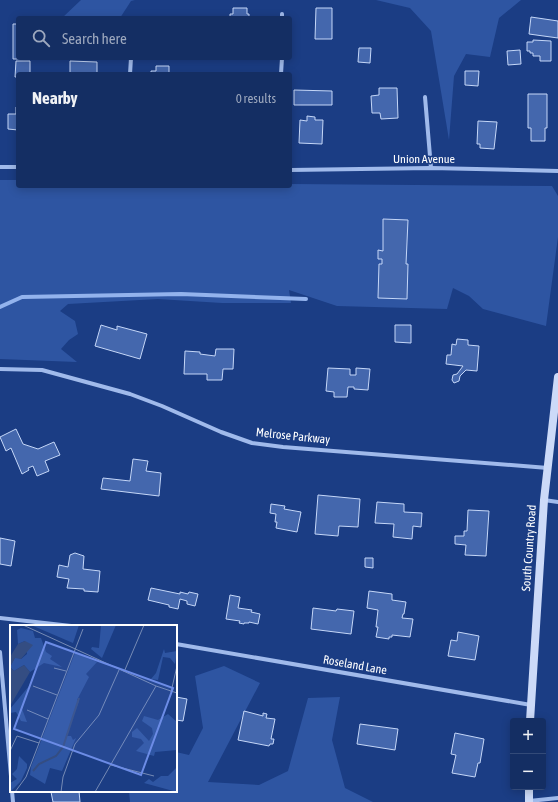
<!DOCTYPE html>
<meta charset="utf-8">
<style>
:root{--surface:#142e63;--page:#213a6c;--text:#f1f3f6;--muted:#9da8be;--line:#334a78}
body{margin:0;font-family:"Asap Condensed",sans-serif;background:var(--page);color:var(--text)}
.controls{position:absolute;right:12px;bottom:12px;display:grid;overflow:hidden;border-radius:4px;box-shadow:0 2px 10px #0003}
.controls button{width:36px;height:36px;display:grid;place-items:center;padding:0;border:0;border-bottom:1px solid var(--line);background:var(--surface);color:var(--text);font:20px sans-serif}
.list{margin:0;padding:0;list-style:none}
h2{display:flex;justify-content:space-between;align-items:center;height:52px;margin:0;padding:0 16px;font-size:17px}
h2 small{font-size:13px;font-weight:400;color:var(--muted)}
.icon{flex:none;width:22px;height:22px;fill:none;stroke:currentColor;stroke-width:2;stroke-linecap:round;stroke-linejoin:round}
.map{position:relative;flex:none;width:558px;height:802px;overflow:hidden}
.search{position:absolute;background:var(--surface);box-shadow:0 2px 10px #0003;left:16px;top:16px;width:276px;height:44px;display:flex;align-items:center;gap:10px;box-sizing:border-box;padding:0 14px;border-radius:4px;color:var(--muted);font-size:15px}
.panel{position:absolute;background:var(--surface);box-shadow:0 2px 10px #0003;left:16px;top:72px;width:276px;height:116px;border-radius:4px}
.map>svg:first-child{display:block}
.green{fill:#2e55a2}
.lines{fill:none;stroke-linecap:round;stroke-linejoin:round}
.stream{stroke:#93b3ed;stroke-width:4}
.building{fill:#4467ad;stroke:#c5d7f8}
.minor{stroke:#a0baeb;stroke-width:4}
.secondary{stroke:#ccdaf8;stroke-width:8}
.labels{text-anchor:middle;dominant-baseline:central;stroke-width:3;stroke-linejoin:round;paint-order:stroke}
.street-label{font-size:12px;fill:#fff;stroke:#1b3d84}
.inset-river{fill:none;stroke:#344d82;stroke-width:2}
.inset-road{fill:none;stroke:#768bb5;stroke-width:1}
.view{fill:#6c8ce6;fill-opacity:0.15;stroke:#6c8ce6;stroke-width:2}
.inset-edge{fill:none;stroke:#fff;stroke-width:2}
</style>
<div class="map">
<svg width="558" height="802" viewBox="0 0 558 802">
<rect width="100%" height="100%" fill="#1b3d84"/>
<!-- green -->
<g class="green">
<path d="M81,0H135L131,1L120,18H62Z"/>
<path d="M376,0H521L499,18L490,57L466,54L454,76L449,140L431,31L410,8Z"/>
<path d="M0,180H18V186H290V184L552,186L558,196V237L546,326L483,309L469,296L453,288L447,309L337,306L289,290L291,303H222L158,299L68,304L60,311L75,321L78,334L69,340L61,349L77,362L0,359Z"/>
<path d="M224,666L260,683L208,782L259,785L288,771L308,698L340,697L332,740L345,788L373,802H130L129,791H176V752L189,755L203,728L195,676Z"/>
</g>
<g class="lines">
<!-- stream -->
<path class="stream" d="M0,307L22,297L181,294L306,299"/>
</g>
<!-- building -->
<g class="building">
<path d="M233,8H247V14H249V18H230V14H233Z"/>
<path d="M316,8H332V39H315Z"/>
<path d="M531,17L558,21V38L529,34Z"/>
<path d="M13,24H18V58L32,59H13Z"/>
<path d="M533,40L551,41V61H540V56H533V53H530V51H527V42H533Z"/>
<path d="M359,48H371L370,63L358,62Z"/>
<path d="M520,50L521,64L508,65L507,51Z"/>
<path d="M16,61H30V74H18V77H15Z"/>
<path d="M70,61L97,62V74H70Z"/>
<path d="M156,66H169V74H151V71H156Z"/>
<path d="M465,71H479L478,86L465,85Z"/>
<path d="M379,88H397L398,118L381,119L380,113H372L371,96L379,95Z"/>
<path d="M294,90L332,91V105H294Z"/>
<path d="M528,94H547V128H545V141H531V128H528Z"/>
<path d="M16,107H18V130L8,129V114H16Z"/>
<path d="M307,116L315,117V120H323L322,144L299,143L300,120L307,121Z"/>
<path d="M478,121L497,122L494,149L480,148V144H477Z"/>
<path d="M383,219L408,220L406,264H408L407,299L378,298L379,264H382V259H378V250L383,251Z"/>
<path d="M101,325L117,330V326L147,334L140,359L95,346Z"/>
<path d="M395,325H411V343L395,342Z"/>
<path d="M457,339L468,340V345L479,346L477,371L466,370L460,376L459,381L454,383L452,380L453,375L457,374L463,366L446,364L447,355H451L452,344L456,345Z"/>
<path d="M216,349H234L233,369H223L222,380H207V374H184L185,351L200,352V354L215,356Z"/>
<path d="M328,368L350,369V375H356V368L370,369L368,390L354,389V387H348L347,397H334V392L326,391Z"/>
<path d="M16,429L23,444L38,449L54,442L60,455L45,461L49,471L37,476L33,466L28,468L29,470L22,474L11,448L6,451L0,437Z"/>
<path d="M133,459L148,461L146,471L161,473L159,496L101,489L103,478L130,481Z"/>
<path d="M318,495L360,499L358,527L339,526L338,536L315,534Z"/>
<path d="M377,502L404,504V512L422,513L421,527L413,526L412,539L393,537L394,524L375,523Z"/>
<path d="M271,504L285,506L284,509L301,512L297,532L276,528L277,522H275L276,514L270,513Z"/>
<path d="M468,510L489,511L486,556L465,555L466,545L455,544V536H464V531H467Z"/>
<path d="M0,538L15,541L11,566L0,564Z"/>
<path d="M75,553L84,556L83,569L100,571L98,592L84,591V589L67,588L69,579L57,577L59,565L68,567L70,555Z"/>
<path d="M365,558H373V568L365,567Z"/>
<path d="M151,588L180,594V592L188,594L189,592L198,594L195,606L187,604V601L180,599L178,609L169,607V605L148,600Z"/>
<path d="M369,591L392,594V600L406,602L404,614H403L402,618L413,619L410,637L392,635V637H389V639L376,637L378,627H376L378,610L367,608Z"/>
<path d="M230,595L240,597L238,608L252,610L251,612L260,614L258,624L249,622V623H244V624L239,623L240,621L226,619Z"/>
<path d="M313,608L336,611L337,609L354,611L351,634L311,629Z"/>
<path d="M458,632L479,636L475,660L448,656L451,640L457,641Z"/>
<path d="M176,697L187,699L183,721L176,720Z"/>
<path d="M244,711L263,716V713L267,714L266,718L275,719L271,739H274L273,744H270L269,746L238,740Z"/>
<path d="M360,724L398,729L395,750L357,744Z"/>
<path d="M455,733L484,739L480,763H478L475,777L452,773L456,755L451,754Z"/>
<path d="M53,791H79L80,802H53L51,792Z"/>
</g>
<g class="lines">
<!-- minor -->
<g class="minor">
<path d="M282,18V14"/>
<path d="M130,74L131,58"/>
<path d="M281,74L282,58"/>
<path d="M425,97L431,168"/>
<path d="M0,167H18"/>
<path d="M290,170L431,168L558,171"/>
<path d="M0,369L42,370L130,394L162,406L221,432L252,443L283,447L548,468"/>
<path d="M544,500L558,502"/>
<path d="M0,618L71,626"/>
<path d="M176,644L531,705"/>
<path d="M0,652L11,776"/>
<path d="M12,791L13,802"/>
<path d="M529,801L558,798"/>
</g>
<!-- secondary -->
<g class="secondary">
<path d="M530,721L544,500L558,377"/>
<path d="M529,802V787"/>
</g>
</g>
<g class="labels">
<!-- street labels -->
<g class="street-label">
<text x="424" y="159">Union Avenue</text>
<text transform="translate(293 436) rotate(6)">Melrose Parkway</text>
<text transform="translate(529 548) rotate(-86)">South Country Road</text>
<text transform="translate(355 665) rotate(10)">Roseland Lane</text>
</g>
</g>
<!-- overview -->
<g transform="translate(10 625)">
<rect width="167" height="167" fill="#1b3d84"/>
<path d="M21,0H69L63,18ZM91,0H106L92,33L81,24L82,22L89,23ZM11,3L23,6L25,13H31L36,27L42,31L40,34L52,42L34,38L20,47L14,40L4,46L0,42L5,32L11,34L17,29L15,16L8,19L7,5ZM154,24L155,28L167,26L165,39L160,33L153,32L148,55L141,54L146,48ZM65,28L87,37L76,49L79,52L67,75L69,76L56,111H61L63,115L66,113L52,146L40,143L35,159L20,150L21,142ZM19,61L12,84L17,97L11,96L6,87L0,88V84ZM158,89L167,97V125L145,127L144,131L126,126L134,118L131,114L122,112V107L127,103L139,116L143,109L142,103L132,96L134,91L148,95ZM9,131L17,139V143L11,156L0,167V158L7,154L2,149L7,144ZM167,142V167L134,158L139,154L143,157L151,151H158Z" fill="#2e55a2"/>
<path d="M15,16L23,20L11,34L5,33L0,42L4,46L14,40L20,47L0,81V32L8,19Z" fill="#344d82"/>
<path class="inset-river" d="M23,146L29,139L46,131L53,122L69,73"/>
<path class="inset-road" d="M13,0L146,61L167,68M44,43L56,46M114,47L134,0M23,61L47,70M161,67L167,41M17,85L38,94M0,126L7,111L29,118M101,140L144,151M5,167L16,152L73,4M51,167L53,152L65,119L89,90L109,45M85,167L146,61"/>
<path class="view" d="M36,17L163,63L131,150L4,104Z"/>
<rect width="167" height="167" class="inset-edge"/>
</g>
</svg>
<div class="controls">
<button>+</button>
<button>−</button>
</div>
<div class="search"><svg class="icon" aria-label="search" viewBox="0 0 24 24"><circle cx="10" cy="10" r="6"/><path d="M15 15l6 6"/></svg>Search here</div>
<section class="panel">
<h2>Nearby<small>0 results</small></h2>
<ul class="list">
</ul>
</section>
</div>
